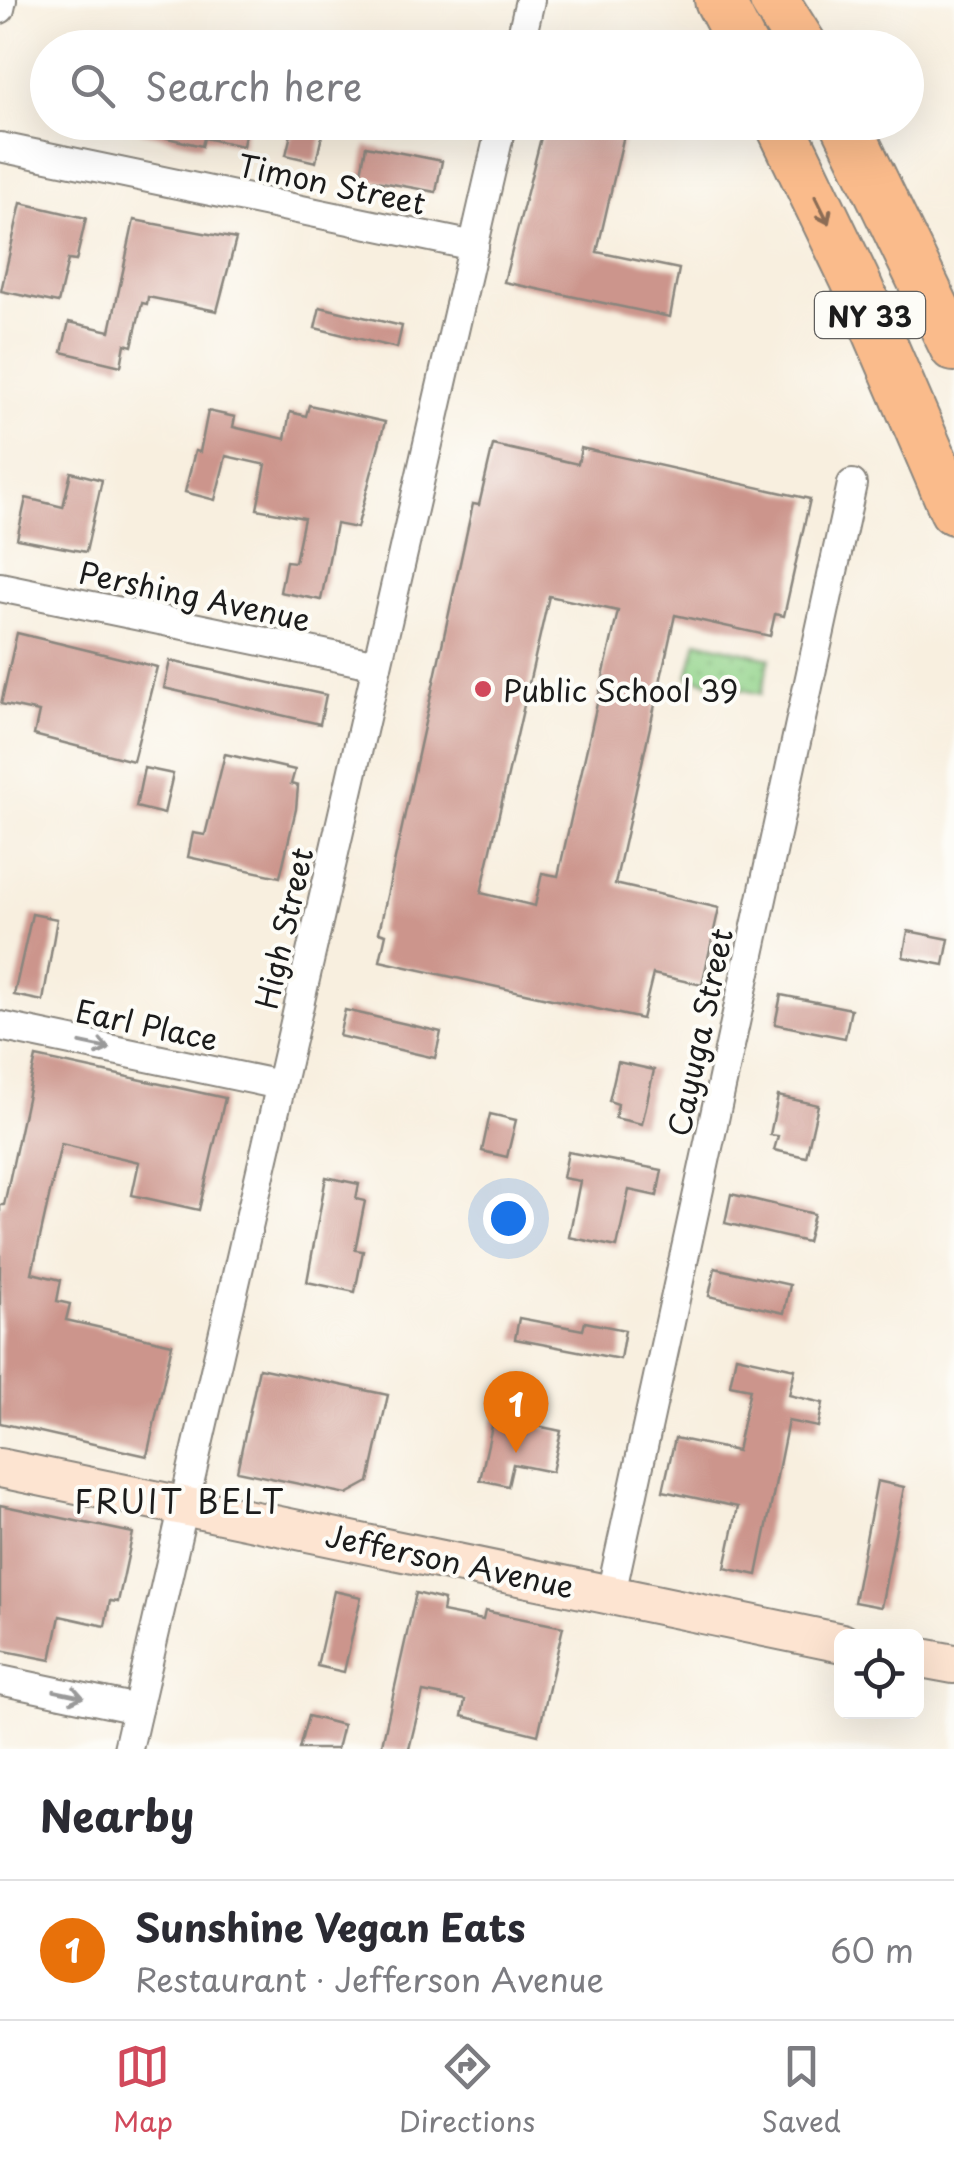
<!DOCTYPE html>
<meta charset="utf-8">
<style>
:root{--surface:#fff;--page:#f2f2f3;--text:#2b2b33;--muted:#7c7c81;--line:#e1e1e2;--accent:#d1495b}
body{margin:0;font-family:"Playpen Sans",sans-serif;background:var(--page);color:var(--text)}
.controls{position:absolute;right:30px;bottom:30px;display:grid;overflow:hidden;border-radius:15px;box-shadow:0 10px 40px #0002}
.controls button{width:90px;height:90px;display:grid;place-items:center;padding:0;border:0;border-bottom:2px solid var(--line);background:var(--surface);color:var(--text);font:50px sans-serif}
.you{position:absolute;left:508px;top:1218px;width:35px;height:35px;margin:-25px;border:8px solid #fff;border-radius:50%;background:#1a73e8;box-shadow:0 0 0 15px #1a73e833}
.badge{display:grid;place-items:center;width:65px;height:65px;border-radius:50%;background:var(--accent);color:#fff;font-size:32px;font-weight:700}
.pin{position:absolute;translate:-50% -82px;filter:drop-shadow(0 2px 5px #0008)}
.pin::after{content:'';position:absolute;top:52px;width:35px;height:30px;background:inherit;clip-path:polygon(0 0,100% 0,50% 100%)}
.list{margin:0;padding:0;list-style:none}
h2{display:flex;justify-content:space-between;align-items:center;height:130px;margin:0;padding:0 40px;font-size:42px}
h2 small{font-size:32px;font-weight:400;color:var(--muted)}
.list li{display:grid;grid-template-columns:65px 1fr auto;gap:30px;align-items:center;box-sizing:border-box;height:140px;padding:0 40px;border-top:2px solid var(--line)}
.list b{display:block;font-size:38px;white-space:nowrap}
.list p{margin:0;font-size:32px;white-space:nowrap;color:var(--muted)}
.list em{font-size:32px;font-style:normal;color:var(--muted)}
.icon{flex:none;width:55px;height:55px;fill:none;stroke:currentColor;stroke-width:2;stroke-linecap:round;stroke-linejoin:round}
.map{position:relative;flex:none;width:954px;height:1749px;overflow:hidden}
.search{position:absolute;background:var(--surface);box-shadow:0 10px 40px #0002;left:30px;right:30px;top:30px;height:110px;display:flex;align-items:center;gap:25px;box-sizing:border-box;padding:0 35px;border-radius:55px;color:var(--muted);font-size:38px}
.sheet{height:270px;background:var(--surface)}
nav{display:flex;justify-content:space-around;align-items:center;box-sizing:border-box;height:140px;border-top:2px solid var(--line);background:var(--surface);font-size:28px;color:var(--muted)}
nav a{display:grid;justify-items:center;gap:5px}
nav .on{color:var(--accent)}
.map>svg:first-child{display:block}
.park{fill:url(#park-dots);stroke:#577853;stroke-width:2.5}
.building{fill:#cc958c;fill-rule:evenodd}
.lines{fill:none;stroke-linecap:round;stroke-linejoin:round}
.street-casing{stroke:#8a867e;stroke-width:32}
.secondary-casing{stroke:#8a867e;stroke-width:42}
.highway-casing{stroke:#8a867e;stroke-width:52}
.street{stroke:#fff;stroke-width:28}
.secondary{stroke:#fde4d1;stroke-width:38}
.highway{stroke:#fabb8b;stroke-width:48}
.oneway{stroke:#8b6c54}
.oneway2{stroke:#999}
.poi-dot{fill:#d1495b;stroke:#fdfcf7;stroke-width:4}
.labels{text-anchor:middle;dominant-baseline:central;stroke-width:8;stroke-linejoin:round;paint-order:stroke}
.shield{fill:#fdfcf7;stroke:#605f5e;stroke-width:2.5}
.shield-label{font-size:28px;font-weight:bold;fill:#1c1c1c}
.street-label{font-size:30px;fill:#1c1c1c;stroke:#fdfcf7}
.poi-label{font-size:30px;fill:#1c1c1c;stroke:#fdfcf7;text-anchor:start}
.neighbourhood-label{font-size:32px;letter-spacing:2.5px;fill:#1c1c1c;stroke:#fdfcf7}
</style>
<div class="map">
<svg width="954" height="1749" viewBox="0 0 954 1749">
<defs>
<pattern id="park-dots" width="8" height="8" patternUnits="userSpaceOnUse" patternTransform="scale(2.5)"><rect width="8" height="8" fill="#92d38a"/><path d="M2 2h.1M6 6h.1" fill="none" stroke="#7db576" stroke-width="1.8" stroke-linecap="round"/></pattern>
</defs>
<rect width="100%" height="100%" fill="#fdfcf7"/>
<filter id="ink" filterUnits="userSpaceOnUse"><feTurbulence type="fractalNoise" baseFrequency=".01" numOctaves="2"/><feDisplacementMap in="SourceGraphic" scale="20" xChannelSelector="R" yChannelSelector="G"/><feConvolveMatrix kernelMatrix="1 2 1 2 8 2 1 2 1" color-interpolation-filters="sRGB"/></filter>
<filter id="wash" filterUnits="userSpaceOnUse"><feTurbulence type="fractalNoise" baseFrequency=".0048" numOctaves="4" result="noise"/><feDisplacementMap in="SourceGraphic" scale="40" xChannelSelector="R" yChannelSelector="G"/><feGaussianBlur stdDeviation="2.25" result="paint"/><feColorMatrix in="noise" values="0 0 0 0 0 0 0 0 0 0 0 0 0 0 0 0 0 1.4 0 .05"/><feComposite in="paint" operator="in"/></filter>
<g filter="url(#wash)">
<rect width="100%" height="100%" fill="#f8efdf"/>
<!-- park -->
<path class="park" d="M697,641L770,658L761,694L688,677Z"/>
<g id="blocks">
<!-- building -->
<g class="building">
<path d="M142,122H247L243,146L204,138L202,146L141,132Z"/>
<path d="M294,122H325L316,162L286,155Z"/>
<path d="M545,122H627L597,252L679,269L670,317L504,282Z"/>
<path d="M366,146L442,161L436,192L360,178Z"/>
<path d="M21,203L86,218L76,261L68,260L58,303L1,291Z"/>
<path d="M134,220L236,239L217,311L148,297L147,304L142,303L132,346L125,344L121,366L62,352L69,322L110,331Z"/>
<path d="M320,307L402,326L397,348L315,328Z"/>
<path d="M309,405L385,422L357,528L336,524L321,600L280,592L286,561L295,562L304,518L257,509L266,465L226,456L215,500L185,492L195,451L200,452L208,411L235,417L233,427L285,439L290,412L306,416Z"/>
<path d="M493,445L578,464L581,448L810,499L784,616L775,614L770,636L675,615L615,884L719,908L702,985L653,974L642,1019L380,961L386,934L379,932L473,504L479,505ZM549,596L618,611L558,876L542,873L535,906L481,893Z"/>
<path d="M71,472L102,480L86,552L17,539L26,498L63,507Z"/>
<path d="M17,633L157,667L133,761L34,735L39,712L1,704Z"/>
<path d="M170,661L326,695L320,724L164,688Z"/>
<path d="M225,754L295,770L291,784L298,786L296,809L280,877L188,857L193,833L205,835Z"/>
<path d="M144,768L173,774L164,814L136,807Z"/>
<path d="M32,914L57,919L43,1001L14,995Z"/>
<path d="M908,931L949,939L944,965L903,957Z"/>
<path d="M781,995L851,1009L845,1038L775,1024Z"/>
<path d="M345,1010L441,1032L435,1058L339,1036Z"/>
<path d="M36,1057L225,1098L199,1210L132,1195L139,1162L61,1144L32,1273L61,1280L57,1301L70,1304L66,1320L172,1344L147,1456L0,1423V1205H4Z"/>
<path d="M618,1062L654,1070L642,1124L615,1118L618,1104L609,1101Z"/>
<path d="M778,1096L818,1105L806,1157L774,1150L778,1136L770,1135Z"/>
<path d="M490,1114L516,1120L507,1157L482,1151Z"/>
<path d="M568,1152L662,1170L657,1196L629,1190L617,1247L569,1237L580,1181L563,1178Z"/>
<path d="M326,1177L359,1184L356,1199L365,1201L355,1250L363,1251L355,1292L307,1282Z"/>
<path d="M731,1194L814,1214L807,1242L725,1223Z"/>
<path d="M715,1268L790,1285L784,1313L709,1296Z"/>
<path d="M519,1318L583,1330L585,1322L625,1330L620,1359L515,1339Z"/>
<path d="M736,1356L795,1369L789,1395L823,1403L818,1427L788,1421L757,1575L725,1568L738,1507L663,1491L675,1438L737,1451L750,1389L730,1385Z"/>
<path d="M259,1368L388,1395L369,1482L347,1494L237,1471Z"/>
<path d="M494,1417L561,1431L552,1472L513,1464L508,1486L480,1480Z"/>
<path d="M877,1481L904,1487L881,1607L854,1602Z"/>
<path d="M0,1505L133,1533L118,1602L110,1601L105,1626L60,1616L51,1660L0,1650Z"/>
<path d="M334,1591L361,1597L344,1672L317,1666Z"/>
<path d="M416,1593L444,1600L442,1612L483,1620L485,1611L563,1627L538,1735L462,1716L465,1700L423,1692L409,1749H381Z"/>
<path d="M308,1716L343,1725L337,1749H299Z"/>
</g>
</g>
</g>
<g filter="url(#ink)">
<use href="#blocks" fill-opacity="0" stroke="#8a867e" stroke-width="2.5"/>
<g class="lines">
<defs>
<g id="street">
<path d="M0,9L2,0"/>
<path d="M519,48L530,0"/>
<path d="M0,147L474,246"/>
<path d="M0,587L377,665"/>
<path d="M0,1026L280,1085"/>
<path d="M611,1594L852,484"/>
<path d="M0,1680L137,1709"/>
<path d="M128,1749L502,122"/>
</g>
<g id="secondary">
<path d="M0,1468L842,1643"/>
<path d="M916,1657L954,1664"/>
</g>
<g id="highway">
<path d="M719,0L744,48"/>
<path d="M774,0L804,48"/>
<path d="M779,122L855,280L954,510"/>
<path d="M845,122L954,347"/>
</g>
</defs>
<!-- street casing -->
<use href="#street" class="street-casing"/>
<!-- secondary casing -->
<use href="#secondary" class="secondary-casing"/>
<!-- highway casing -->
<use href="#highway" class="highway-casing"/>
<!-- street -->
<use href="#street" class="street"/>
<!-- secondary -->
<use href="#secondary" class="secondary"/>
<!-- highway -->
<use href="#highway" class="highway"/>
</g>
<!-- one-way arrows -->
<defs><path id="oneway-shaft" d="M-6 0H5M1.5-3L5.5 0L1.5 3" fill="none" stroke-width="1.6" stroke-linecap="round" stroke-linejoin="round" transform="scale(2.5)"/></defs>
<use class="oneway" href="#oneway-shaft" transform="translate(822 210) rotate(64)"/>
<g class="oneway2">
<use href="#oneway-shaft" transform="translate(95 1046) rotate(12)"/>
<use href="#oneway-shaft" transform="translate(69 1694) rotate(12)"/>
</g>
</g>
<!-- markers -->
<circle class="poi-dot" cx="483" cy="689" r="10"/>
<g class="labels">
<!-- shield labels -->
<rect class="shield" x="815" y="292" width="110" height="46" rx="8"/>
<g class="shield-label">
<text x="870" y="315">NY 33</text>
</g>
<!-- street labels -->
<g class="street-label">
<text transform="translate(332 183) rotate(12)">Timon Street</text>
<text transform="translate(195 595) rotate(12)">Pershing Avenue</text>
<text transform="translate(283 928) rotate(-77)">High Street</text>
<text transform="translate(147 1024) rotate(12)">Earl Place</text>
<text transform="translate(699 1032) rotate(-78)">Cayuga Street</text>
<text transform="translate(450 1560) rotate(12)">Jefferson Avenue</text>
</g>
<!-- poi labels -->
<g class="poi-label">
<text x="503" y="689">Public School 39</text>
</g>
<!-- neighbourhood labels -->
<g class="neighbourhood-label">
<text x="180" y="1501">FRUIT BELT</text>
</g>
</g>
</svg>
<div class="controls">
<button><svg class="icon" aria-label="locate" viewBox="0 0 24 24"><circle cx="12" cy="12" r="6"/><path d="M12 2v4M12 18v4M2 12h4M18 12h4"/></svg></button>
</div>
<div class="you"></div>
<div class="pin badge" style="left:516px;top:1453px;background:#e8710a">1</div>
<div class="search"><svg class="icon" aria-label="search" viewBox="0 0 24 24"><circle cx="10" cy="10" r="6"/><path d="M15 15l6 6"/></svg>Search here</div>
</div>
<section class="sheet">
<h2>Nearby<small></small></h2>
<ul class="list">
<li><span class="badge" style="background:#e8710a">1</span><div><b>Sunshine Vegan Eats</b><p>Restaurant · Jefferson Avenue</p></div><em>60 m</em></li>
</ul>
</section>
<nav>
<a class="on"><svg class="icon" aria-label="map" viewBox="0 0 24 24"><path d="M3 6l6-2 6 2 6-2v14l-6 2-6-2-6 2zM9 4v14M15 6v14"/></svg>Map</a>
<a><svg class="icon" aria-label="directions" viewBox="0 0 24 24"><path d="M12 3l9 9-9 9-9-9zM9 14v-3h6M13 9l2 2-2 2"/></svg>Directions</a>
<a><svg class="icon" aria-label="saved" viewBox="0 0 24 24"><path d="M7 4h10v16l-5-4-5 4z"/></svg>Saved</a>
</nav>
